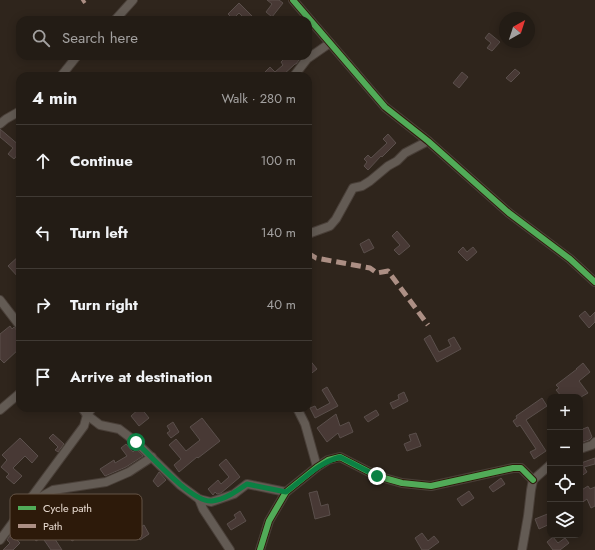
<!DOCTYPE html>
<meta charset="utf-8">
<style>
:root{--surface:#231c15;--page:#2f2922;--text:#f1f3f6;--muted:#a3a1a0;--line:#403a34}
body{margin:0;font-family:Jost,sans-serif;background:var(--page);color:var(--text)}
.controls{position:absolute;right:12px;bottom:12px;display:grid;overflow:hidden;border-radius:8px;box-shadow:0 2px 10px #0003}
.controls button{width:36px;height:36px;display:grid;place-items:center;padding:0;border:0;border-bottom:1px solid var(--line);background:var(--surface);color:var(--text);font:20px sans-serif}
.compass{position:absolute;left:499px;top:12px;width:36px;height:36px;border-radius:50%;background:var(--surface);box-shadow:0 2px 10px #0003;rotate:39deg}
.stop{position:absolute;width:12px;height:12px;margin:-9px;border:3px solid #0b8043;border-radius:50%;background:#fff}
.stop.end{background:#0b8043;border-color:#fff;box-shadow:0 1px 4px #0008}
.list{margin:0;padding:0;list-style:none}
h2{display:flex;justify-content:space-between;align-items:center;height:52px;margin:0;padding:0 16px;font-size:17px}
h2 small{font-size:13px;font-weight:400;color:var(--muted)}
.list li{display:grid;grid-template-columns:26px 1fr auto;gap:12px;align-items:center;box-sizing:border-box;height:72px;padding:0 16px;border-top:1px solid var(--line)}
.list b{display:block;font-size:15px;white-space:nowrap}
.list em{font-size:13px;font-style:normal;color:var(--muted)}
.icon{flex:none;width:22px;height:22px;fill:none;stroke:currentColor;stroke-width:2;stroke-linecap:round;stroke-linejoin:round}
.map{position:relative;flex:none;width:595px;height:550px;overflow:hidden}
.search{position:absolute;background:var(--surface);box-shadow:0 2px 10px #0003;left:16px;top:16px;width:296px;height:44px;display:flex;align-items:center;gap:10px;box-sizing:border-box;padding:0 14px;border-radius:12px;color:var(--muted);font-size:15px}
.panel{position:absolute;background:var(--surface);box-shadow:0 2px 10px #0003;left:16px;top:72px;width:296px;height:340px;border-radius:12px}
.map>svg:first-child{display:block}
.building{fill:#483935;stroke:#5a4f4b}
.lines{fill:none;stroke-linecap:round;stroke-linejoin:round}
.street-casing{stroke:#493f38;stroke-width:10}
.street{stroke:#635b54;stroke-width:8}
.quiet{stroke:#ac8f84;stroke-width:5;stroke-dasharray:10 5;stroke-linecap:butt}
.cycleway-casing{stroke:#2d1a0a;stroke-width:8}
.cycleway{stroke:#51ab58;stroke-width:6}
.route{stroke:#0b8043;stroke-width:5}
.key{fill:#2d1a0a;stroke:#655446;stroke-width:1}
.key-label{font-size:11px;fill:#e8dbd1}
</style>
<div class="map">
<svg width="595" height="550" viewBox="0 0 595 550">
<rect width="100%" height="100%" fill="#2f251c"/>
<!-- building -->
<g class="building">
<path d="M267,0H279L283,3L272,17L266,12L272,4Z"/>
<path d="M239,3L256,20H246L239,13L233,19L228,14Z"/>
<path d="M489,33L500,42L492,51L487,48L491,43L485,38Z"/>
<path d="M290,56H302L296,64H295L282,76H261L270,67L275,72L283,65L281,62L285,58L287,59Z"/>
<path d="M515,69L520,73L511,82L506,78Z"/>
<path d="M462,72L468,77L459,88L453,83Z"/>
<path d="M0,129L20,146V152L14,159L8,154L13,148L0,137Z"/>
<path d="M388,134L396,143L382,157L381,156L368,170L364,166L367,162L364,159L368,155L371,158L387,143L383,139Z"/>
<path d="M397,231L410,246L399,255L394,250L400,245L392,236Z"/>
<path d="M369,239L374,248L364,253L360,244Z"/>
<path d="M463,247L467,252L473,247L477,252L467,261L458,252Z"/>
<path d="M20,255V279L8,266Z"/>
<path d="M585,311L590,317L595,312V322L589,328L579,316Z"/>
<path d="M10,326L12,329L14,327L20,334V348L4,363L0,359V334Z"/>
<path d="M430,335L439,352L451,346L448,340L454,337L461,349L437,362L424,339Z"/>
<path d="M308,358L317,369L308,376Z"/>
<path d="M583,363L590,372L579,381L588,393L581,397H562L556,390L559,388L556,385L577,369H576Z"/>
<path d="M327,387L338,406L315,418L310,408L315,406L317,410L330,403L322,390Z"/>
<path d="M404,392L408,401L393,409L390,403L399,399L398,395Z"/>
<path d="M542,398L547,406L526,420L546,451L534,459L530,452L536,449L520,425L517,427L513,421L517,418L516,416Z"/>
<path d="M140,408H141L149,418L139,426L131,416Z"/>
<path d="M376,410L379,415L368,422L364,417Z"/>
<path d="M336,414L340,426L349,422L353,432L340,438L338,433L327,442L317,428Z"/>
<path d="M202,418L220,441L198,458L197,457L179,472L174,465L181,459L169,445L176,439L186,451L200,440L190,427Z"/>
<path d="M173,422L179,432L171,438L167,433L170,431L167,426Z"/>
<path d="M588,427L592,437L589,440L580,443V437L582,436L580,430Z"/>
<path d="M416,433L421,446L407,451L404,444L411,441L409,435Z"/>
<path d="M53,434L64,444L58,452L55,450L58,447L49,438Z"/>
<path d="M20,438L38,456L32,463L25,456L13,468L22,476L14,484L6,477L9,474L1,467L7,460L2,455Z"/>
<path d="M126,444L133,452L136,449L143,456L126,467L105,476L100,469L114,460L115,463L127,456L121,448Z"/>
<path d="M595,458V464L584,467L587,472L580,477V461L581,463Z"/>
<path d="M226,459L240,477L221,493L217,494L215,492L213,495L208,489L218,480L221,484L229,477L219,465Z"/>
<path d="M159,472L166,480L158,487L153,481Z"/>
<path d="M501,478L505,484L493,492L489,487Z"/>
<path d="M588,486L590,489L595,487V506L591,508L587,499L580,504V491Z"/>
<path d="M317,491L321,506L328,504L330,515L315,519L309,493Z"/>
<path d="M469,491L474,498L462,506L457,499Z"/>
<path d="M240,511L246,521L231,530L227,524L236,518L234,515Z"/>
<path d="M550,513V524L539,529L535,519Z"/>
<path d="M78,524L84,534L72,541L68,535L73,532L70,528Z"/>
<path d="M46,525L62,550H51L42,537L36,541L32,534Z"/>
<path d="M144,525L149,534L140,540L136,533L139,531L138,529Z"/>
<path d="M422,533L428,541L434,536L439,542L428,550H422L415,538Z"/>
<path d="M11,534L20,543L13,550H3L10,543L7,540Z"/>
<path d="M553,537L558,543L565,538L569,543L560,550H553L547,542Z"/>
</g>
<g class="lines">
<defs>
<g id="street">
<path d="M293,0L385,107L428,141L509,213L570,259L595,282"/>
<path d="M115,20L133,0"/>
<path d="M61,76L77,56"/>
<path d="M294,76L307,59L330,43"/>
<path d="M0,124L6,119L20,111"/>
<path d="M308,234L330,226L336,219L353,188L362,186L370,181L388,166L397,161L405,153L428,141"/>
<path d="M0,300L20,326"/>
<path d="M82,408L87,415L100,425L119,429L136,442L180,485L199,499L203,509L230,550"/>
<path d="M297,408L305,424L317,467"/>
<path d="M0,410L20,393"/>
<path d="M580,449L592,445L595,442"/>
<path d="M199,499L211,502L234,494L247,484L286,492"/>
<path d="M28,504L53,490L106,482L129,472L152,457"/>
<path d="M0,540L84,426L87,415L92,408"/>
<path d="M260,550L269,521L286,492L317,467L328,460L340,457L377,476L402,483L431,486L513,468H521L533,480"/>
<path d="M522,550L528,516L531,490L533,480L550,465"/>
</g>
</defs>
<!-- street casing -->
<use href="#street" class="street-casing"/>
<!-- street -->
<use href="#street" class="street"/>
<!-- quiet -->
<g class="quiet">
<path d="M82,2L85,0"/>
<path d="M308,253L316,258L370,268L377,273L388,271L428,325"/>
</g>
<defs>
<g id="cycleway">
<path d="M293,0L385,107L428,141L509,213L570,259L595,282"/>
<path d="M260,550L269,521L286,492L317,467L328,460L340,457L377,476L402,483L431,486L513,468H521L533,480"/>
</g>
</defs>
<!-- cycleway casing -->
<use href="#cycleway" class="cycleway-casing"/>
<!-- cycleway -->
<use href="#cycleway" class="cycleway"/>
</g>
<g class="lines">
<!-- route -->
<path class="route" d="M136,442C151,456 192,503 212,501C224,500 237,491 247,484L286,492C304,479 318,463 340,457L377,476"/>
</g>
<!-- legend -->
<rect x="10" y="494" width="132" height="46" rx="6" class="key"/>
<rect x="18" y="506" width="18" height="4" fill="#51ab58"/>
<rect x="18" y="524" width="18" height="4" fill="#ac8f84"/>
<g class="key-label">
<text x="43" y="512">Cycle path</text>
<text x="43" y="530">Path</text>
</g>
</svg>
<div class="controls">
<button>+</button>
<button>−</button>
<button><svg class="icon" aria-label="locate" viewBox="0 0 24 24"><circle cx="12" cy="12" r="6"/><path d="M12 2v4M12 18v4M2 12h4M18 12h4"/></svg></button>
<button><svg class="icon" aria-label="layers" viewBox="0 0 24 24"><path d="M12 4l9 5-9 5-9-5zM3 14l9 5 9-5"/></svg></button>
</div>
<svg class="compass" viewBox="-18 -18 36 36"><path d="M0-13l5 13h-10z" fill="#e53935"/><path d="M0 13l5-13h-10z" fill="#a3a1a0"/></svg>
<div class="stop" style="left:136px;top:442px"></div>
<div class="stop end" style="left:377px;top:476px"></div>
<div class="search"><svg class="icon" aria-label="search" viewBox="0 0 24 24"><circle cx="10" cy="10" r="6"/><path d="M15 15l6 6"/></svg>Search here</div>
<section class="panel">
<h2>4 min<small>Walk · 280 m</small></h2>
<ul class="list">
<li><svg class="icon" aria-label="ahead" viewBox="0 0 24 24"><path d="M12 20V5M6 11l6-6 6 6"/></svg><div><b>Continue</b></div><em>100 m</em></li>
<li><svg class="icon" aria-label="left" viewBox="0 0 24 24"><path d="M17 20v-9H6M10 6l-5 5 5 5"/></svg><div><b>Turn left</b></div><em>140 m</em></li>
<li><svg class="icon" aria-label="right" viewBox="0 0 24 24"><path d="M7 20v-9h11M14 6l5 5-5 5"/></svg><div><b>Turn right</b></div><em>40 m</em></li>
<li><svg class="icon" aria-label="arrive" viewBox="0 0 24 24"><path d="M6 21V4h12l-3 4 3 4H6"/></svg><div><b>Arrive at destination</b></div></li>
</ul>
</section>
</div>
